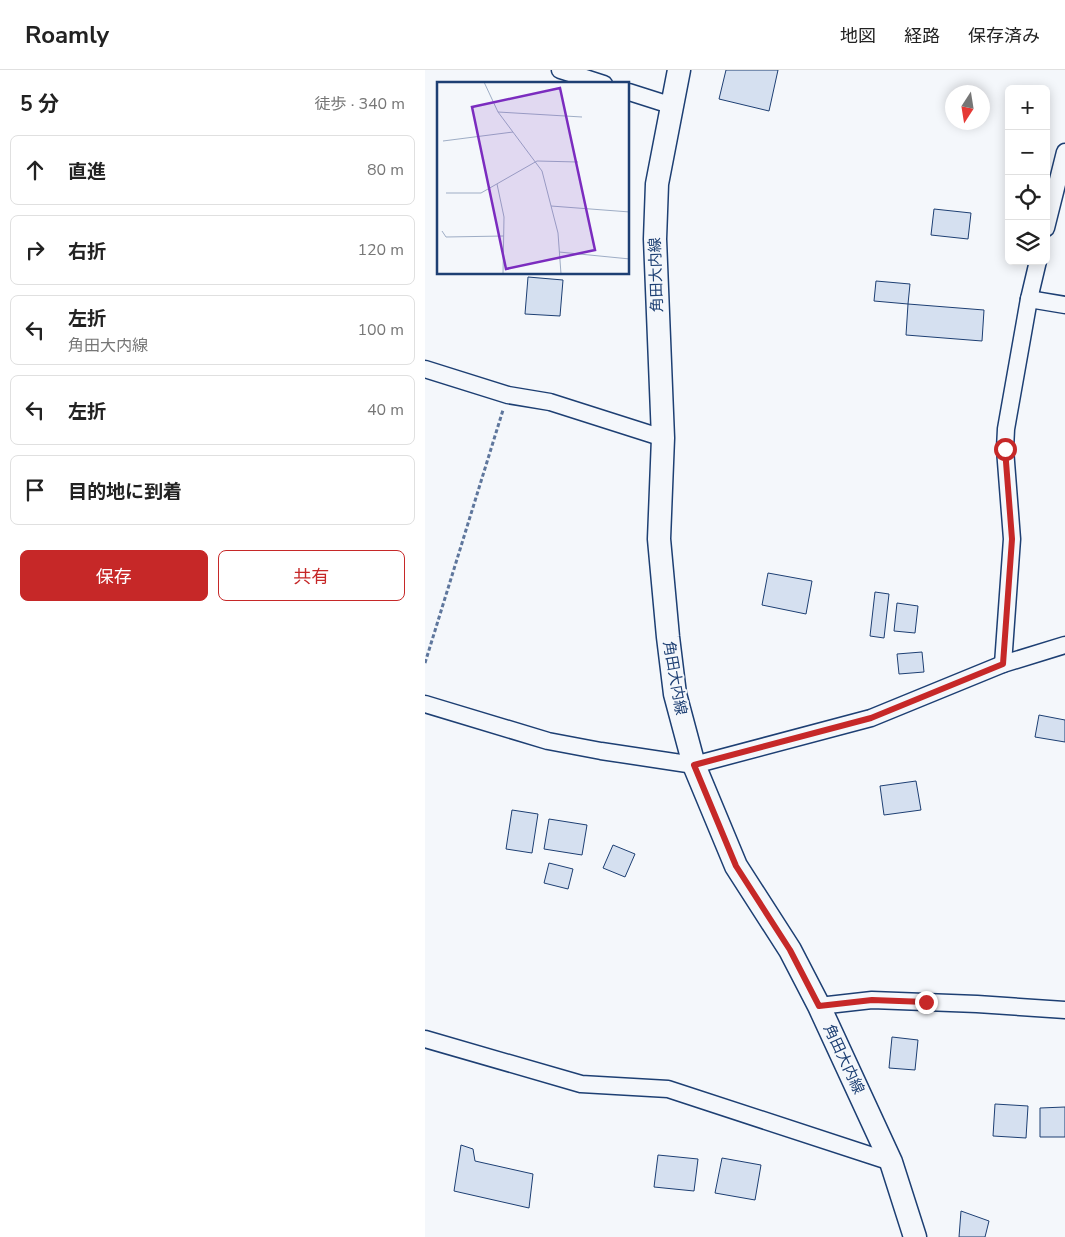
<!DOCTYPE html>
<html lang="ja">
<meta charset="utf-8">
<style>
:root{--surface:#fff;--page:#f6f6f6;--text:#222;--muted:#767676;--line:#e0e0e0;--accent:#c62828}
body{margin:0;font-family:"Nunito Sans","Noto Sans JP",sans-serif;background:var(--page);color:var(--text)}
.controls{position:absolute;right:15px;top:15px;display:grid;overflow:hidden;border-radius:8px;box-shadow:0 2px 12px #0003}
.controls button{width:45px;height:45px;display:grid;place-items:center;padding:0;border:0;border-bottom:1px solid var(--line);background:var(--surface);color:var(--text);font:25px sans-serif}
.compass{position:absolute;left:520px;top:15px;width:45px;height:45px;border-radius:50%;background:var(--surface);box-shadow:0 2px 12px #0003;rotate:192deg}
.stop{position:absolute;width:15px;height:15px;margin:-11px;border:4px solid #c62828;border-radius:50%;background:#fff}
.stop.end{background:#c62828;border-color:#fff;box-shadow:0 1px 5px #0008}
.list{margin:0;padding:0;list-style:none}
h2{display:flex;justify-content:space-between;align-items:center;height:65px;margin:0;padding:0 20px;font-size:21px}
h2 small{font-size:16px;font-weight:400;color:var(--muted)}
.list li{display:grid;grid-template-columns:32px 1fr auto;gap:15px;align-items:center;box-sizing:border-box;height:70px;margin:0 10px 10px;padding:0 10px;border:1px solid var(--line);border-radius:8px}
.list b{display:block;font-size:19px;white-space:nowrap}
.list p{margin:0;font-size:16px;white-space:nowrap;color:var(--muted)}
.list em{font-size:16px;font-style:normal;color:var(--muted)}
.actions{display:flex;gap:10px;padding:15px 20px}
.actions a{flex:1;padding:11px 0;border:1px solid var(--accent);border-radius:8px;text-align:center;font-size:18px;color:var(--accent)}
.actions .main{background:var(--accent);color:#fff}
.icon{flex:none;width:28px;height:28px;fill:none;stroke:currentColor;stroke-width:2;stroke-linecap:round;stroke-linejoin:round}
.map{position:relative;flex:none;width:640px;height:1167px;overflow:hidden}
header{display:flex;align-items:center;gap:30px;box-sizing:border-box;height:70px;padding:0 25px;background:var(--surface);border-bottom:1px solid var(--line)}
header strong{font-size:24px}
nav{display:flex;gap:28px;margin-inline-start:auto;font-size:18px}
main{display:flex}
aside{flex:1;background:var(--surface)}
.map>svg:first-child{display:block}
.building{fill:#d5e0f0;stroke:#1d3f73}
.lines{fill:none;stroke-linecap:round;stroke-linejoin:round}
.minor-casing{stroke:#1d3f73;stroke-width:19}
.secondary-casing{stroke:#1d3f73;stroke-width:25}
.path{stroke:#5e769c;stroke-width:3;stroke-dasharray:4 2.5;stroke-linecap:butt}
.minor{stroke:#f4f7fb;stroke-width:16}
.secondary{stroke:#f4f7fb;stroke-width:22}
.route{stroke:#c62828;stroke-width:6}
.labels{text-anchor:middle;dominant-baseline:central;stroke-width:4;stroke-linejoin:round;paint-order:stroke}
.street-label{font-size:15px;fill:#1d3f73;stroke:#f4f7fb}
.inset-road{fill:none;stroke:#9eadc5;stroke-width:1}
.view{fill:#7b2cbf;fill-opacity:0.15;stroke:#7b2cbf;stroke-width:2.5}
.inset-edge{fill:none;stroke:#1d3f73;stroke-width:2.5}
</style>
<header>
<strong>Roamly</strong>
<nav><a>地図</a><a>経路</a><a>保存済み</a></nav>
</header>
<main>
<aside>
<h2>5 分<small>徒歩 · 340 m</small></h2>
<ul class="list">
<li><svg class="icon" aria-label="ahead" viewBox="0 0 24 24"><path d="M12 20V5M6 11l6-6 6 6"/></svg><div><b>直進</b></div><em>80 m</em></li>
<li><svg class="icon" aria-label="right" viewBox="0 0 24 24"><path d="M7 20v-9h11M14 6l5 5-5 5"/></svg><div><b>右折</b></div><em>120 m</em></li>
<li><svg class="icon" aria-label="left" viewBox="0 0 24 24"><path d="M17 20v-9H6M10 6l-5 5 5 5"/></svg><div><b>左折</b><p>角田大内線</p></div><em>100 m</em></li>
<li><svg class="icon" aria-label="left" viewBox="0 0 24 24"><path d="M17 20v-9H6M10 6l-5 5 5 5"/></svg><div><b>左折</b></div><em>40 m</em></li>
<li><svg class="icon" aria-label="arrive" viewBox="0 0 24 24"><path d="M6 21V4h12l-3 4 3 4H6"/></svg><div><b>目的地に到着</b></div></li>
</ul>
<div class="actions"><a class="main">保存</a><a>共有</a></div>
</aside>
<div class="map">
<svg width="640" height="1167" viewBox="0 0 640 1167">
<rect width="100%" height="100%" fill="#f4f7fb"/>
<!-- building -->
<g class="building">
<path d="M301,0H353L344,41L294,29Z"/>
<path d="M509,139L546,143L543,169L506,165Z"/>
<path d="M103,207L138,210L135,246L100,244Z"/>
<path d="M451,211L485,214L483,234L449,231Z"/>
<path d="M483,234L559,240L557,271L481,265Z"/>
<path d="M343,503L387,511L381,544L337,535Z"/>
<path d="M450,522L464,524L459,568L445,566Z"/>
<path d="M472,533L493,536L490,563L469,561Z"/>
<path d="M497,582L499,602L474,604L472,584Z"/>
<path d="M614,645L640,650V672L610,667Z"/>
<path d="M491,711L496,740L459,745L455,716Z"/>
<path d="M87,740L113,744L107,783L81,779Z"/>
<path d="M124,749L162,755L157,785L119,779Z"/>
<path d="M188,775L210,784L200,807L178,798Z"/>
<path d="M124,793L148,799L143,819L119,813Z"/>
<path d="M467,967L493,970L490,1000L464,998Z"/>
<path d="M570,1034L603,1036L601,1068L568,1066Z"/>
<path d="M640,1037V1067H615V1038Z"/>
<path d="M36,1075L48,1079L50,1091L108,1104L104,1138L29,1121Z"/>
<path d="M233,1085L273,1089L269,1121L229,1117Z"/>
<path d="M297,1088L336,1095L330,1130L290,1123Z"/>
<path d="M536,1141L564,1151L560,1167H534Z"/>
</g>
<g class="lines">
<defs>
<g id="minor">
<path d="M135,0L179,14"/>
<path d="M204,22L248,36"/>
<path d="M621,158L640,82"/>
<path d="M604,229L640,235"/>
<path d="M0,299L83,325L125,332L238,368"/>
<path d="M578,594L587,469L580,379L581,359L604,229L613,191"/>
<path d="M0,634L123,671L176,681L269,695L446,648L578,594L640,575"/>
<path d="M394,936L447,930L552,934L640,940"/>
<path d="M0,969L156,1014L243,1019L466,1092"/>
</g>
<path id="secondary" d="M254,0L232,114L230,169L238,368L234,469L243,567L250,624L269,695L311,796L365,880L394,936L466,1092L490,1167"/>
</defs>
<!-- minor casing -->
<use href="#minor" class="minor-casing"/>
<!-- secondary casing -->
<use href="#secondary" class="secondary-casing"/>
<!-- path -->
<path class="path" d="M0,593L78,340"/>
<!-- minor -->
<use href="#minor" class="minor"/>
<!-- secondary -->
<use href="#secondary" class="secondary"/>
</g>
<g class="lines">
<!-- route -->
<path class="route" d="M501,932L447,930L394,936L365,880L311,796L269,695L446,648L578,594L587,469L580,379"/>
</g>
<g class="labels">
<!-- street labels -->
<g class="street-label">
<text transform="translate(231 205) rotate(-92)">角田大内線</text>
<text transform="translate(250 608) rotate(80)">角田大内線</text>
<text transform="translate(419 989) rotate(65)">角田大内線</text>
</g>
</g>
<!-- overview -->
<g transform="translate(12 12)">
<rect width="192" height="192" fill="#f4f7fb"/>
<path class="inset-road" d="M47,0L61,30L105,89L121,151L124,192M61,30L145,35M6,59L76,50M60,102L67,135L66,192M9,111H44L100,79L141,80M114,124L193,130M5,149L9,155L67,154M122,170L193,177"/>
<path class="view" d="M123,6L158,168L69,187L35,25Z"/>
<rect width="192" height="192" class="inset-edge"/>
</g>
</svg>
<div class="controls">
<button>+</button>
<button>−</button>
<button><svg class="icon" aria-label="locate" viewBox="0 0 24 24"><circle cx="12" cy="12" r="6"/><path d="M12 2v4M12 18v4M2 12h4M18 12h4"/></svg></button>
<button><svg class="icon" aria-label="layers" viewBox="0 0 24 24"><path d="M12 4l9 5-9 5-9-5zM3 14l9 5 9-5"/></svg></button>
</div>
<svg class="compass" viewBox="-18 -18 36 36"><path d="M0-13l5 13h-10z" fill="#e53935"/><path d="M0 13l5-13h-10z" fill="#767676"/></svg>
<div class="stop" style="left:580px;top:379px"></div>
<div class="stop end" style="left:501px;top:932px"></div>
</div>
</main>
